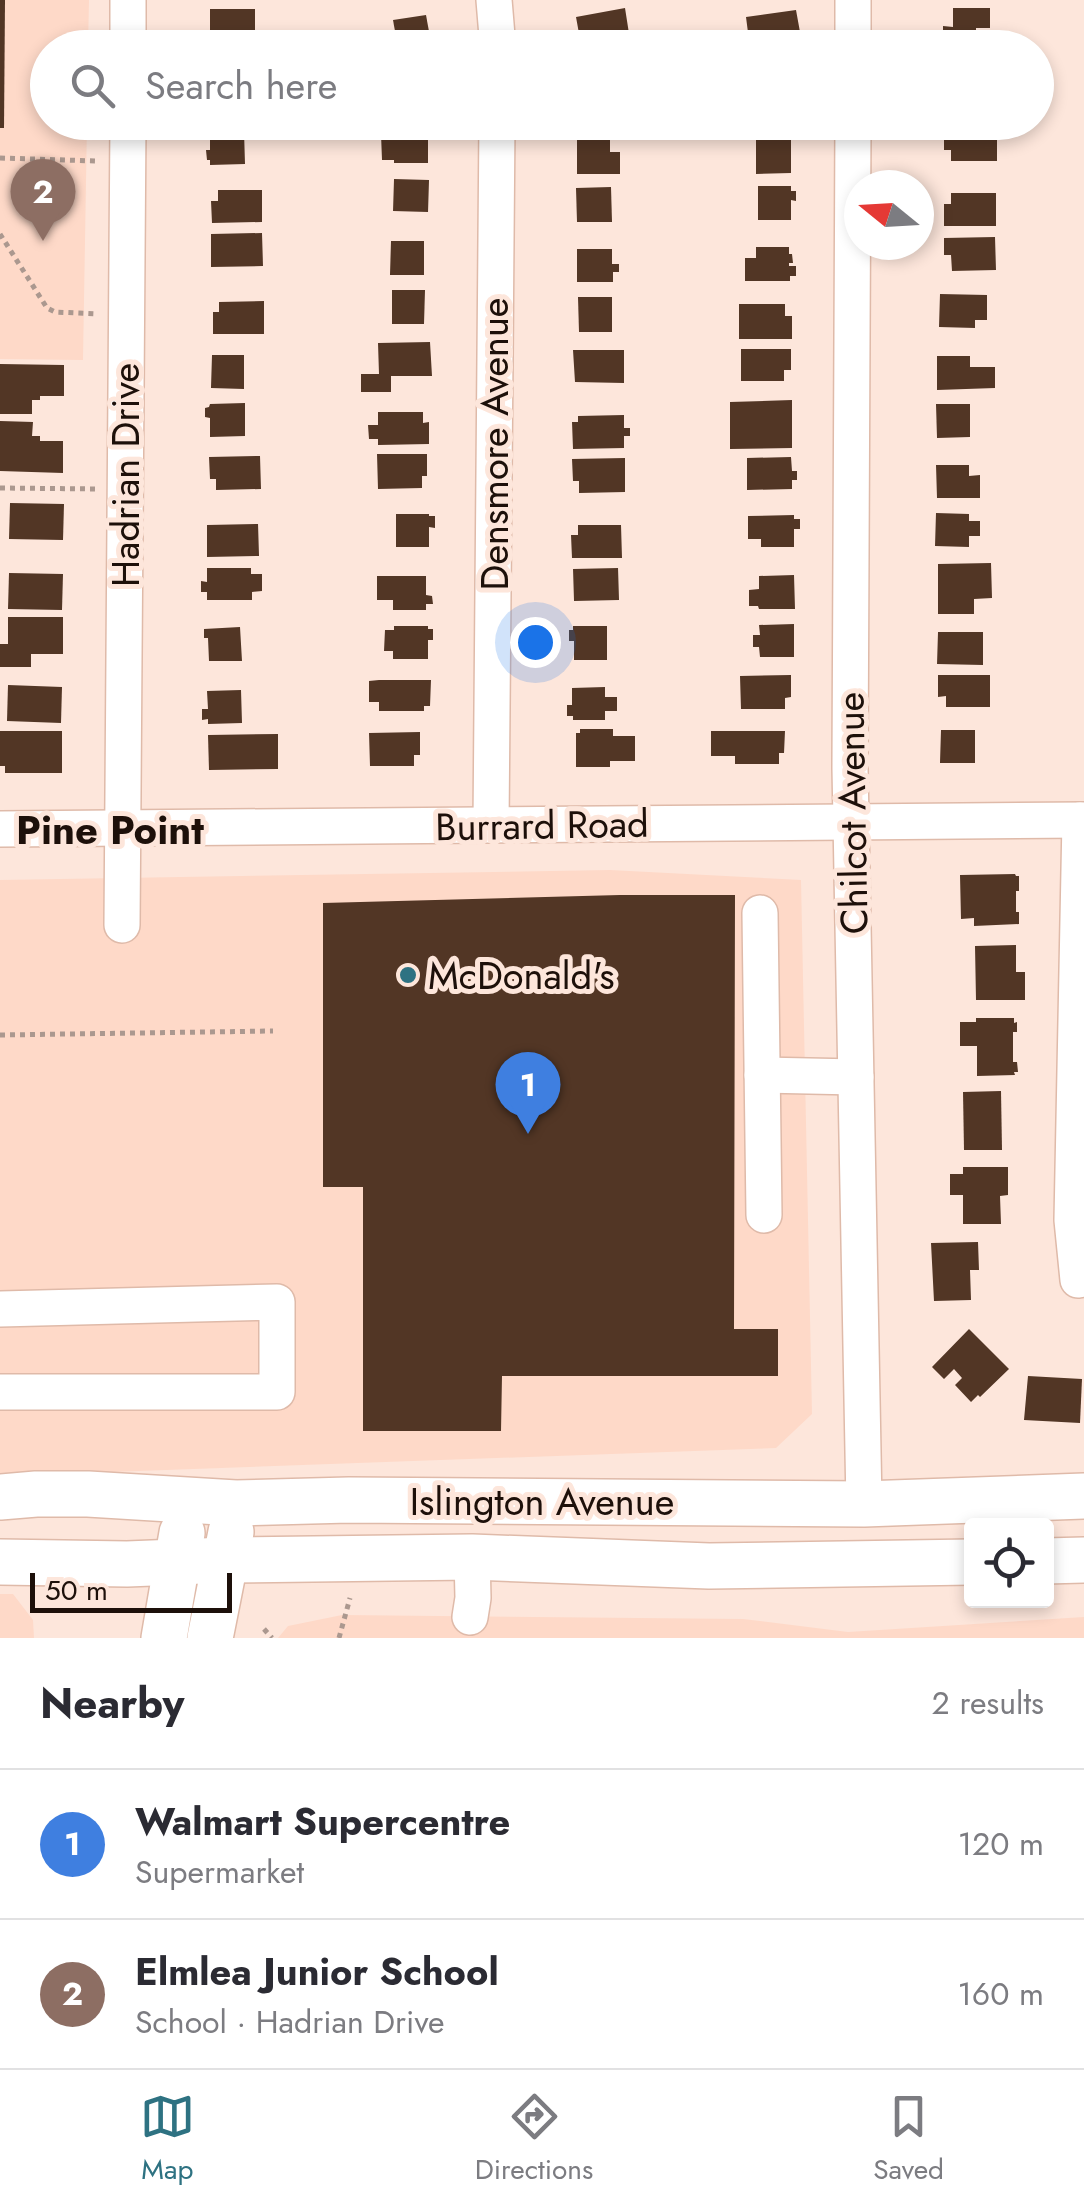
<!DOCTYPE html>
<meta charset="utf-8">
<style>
:root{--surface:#fff;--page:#f2f2f3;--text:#2b2b33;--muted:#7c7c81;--line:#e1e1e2;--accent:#2e7282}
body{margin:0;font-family:Jost,sans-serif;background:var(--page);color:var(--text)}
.controls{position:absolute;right:30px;bottom:30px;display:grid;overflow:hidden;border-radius:10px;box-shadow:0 5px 15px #0003}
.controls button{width:90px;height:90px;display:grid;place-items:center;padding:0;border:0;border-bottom:2px solid var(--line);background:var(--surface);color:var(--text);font:50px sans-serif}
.compass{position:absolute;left:844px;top:170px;width:90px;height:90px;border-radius:50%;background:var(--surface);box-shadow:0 5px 15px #0003;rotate:288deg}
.scale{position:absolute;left:30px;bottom:25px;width:202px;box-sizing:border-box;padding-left:10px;border:5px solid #1d100a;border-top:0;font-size:28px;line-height:35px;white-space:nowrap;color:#1d100a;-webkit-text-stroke:8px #fde6db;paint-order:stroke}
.you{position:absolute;left:535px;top:642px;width:35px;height:35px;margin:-25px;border:8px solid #fff;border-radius:50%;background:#1a73e8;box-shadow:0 0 0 15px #1a73e833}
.badge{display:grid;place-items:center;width:65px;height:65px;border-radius:50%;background:var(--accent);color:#fff;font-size:32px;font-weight:700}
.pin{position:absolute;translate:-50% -82px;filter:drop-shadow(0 2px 5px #0008)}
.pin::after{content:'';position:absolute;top:52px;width:35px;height:30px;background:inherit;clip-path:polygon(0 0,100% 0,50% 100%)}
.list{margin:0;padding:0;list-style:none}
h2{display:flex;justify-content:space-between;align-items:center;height:130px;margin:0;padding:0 40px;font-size:42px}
h2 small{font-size:32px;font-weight:400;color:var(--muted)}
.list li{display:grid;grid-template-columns:65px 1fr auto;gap:30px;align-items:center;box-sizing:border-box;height:150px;padding:0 40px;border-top:2px solid var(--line)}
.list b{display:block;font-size:38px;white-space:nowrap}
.list p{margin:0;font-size:32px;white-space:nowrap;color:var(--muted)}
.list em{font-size:32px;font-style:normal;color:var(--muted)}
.icon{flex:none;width:55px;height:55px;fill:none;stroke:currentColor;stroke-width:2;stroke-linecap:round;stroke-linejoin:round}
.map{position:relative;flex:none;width:1084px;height:1638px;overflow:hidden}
.search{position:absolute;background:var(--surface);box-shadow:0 5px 15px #0003;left:30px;right:30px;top:30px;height:110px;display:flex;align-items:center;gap:25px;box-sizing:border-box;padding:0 35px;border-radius:55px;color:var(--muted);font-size:38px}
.sheet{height:430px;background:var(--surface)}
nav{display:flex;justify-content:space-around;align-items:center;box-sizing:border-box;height:140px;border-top:2px solid var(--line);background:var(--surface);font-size:28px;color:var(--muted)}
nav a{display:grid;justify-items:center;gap:5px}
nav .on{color:var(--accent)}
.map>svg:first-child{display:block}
.built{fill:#fed9c8}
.building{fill:#523625}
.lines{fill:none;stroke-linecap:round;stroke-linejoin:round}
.minor-casing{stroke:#dfbaa9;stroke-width:38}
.major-casing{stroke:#dfbaa9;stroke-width:48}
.path{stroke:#ab988f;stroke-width:5;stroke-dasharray:5 5;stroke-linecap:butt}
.minor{stroke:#fff;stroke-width:35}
.major{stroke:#fff;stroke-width:45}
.poi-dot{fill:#2e7282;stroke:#fde6db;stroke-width:4}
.labels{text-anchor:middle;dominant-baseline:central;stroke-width:10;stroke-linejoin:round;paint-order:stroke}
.street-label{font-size:38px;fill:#1d100a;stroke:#fde6db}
.poi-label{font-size:38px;fill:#1d100a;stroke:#fde6db;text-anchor:start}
.neighbourhood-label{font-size:40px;font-weight:bold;fill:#1d100a;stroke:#fde6db}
</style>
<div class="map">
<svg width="1084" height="1638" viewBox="0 0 1084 1638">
<rect width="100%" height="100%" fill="#fde6db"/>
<!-- built -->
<g class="built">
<path d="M0,0H89L88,47L48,48V122L87,123L83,360L0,359Z"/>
<path d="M610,870L801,880L812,1414L776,1448L0,1476V880Z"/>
<path d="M0,1594H13L33,1620L34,1638H0Z"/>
<path d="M342,1615L743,1619L848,1632L1084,1617V1638H278L288,1626Z"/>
</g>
<!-- building -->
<g class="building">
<path d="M0,0H5L4,128H0Z"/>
<path d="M625,8L630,40L587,48L586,37L580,39L576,17Z"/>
<path d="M953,8H990V28H976V48H943V26L953,27Z"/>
<rect x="210" y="9" width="45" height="33"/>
<path d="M796,10L800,32L792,33L794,43L750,48L746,17Z"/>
<path d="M426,15L432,48H398L393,20Z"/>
<path d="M997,127V161H951V150H944V128Z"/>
<path d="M394,130H428V163H394V160H382L381,134H394Z"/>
<path d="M244,131L245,164L210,165V160H207L206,150H210V132Z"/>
<path d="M756,137H791V173L756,174Z"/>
<path d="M577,140H610V152H620V174H577Z"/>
<path d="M394,179L429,180L428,212L393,211Z"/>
<path d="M758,186H791V191H796V201L791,200V220H758Z"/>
<path d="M611,187L612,222H577L576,188Z"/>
<path d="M218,190H262V222L212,223L211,201H218Z"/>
<path d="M951,193H996V226H944V204H951Z"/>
<path d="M262,233L263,266L211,267V234Z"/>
<path d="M995,237L996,270L952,271L951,255H944V238Z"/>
<path d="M391,241H424V275H390Z"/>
<path d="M756,247H789V254H792L793,263H789V266H796V276H790V281H745V258H756Z"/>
<path d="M577,249H612V264H619V272H613V282H577Z"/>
<path d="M392,290H425L424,324H392Z"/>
<path d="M940,294L987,295V320H975V328L939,327Z"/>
<path d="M578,297H612V332H579Z"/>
<path d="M264,301V334H213V312H219V302Z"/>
<path d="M739,304H785V316H792V339H739Z"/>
<path d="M430,342L432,376H391V392H361V374H379L378,343Z"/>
<path d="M741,349H791V370H784V381H741Z"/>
<path d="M573,350H624V383L575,382Z"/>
<path d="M212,355H244V389L211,388Z"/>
<path d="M937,356H970V367H995V388L937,390Z"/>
<path d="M0,364L64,365V396H40V400H32V414H0Z"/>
<path d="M792,400V448L730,449V402Z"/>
<path d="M245,403V436L210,437V418L205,417V408L209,407L210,404Z"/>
<path d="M936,404H970V437L937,438Z"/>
<path d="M378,412H423V423L429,422V444L378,445V439H369L368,425H378Z"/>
<path d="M624,415V428H630V436H624V448L573,449L572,422H578V416Z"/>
<path d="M0,421L33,422L32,436H40V441H63V473L0,471Z"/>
<path d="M377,454H427V476H422V488L378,489Z"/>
<path d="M260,456L261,489L216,490V479H210L209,457Z"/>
<path d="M791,457L792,471H797V480H792V489L747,490V458Z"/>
<path d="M625,458V492L579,493V481H573L572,459Z"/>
<path d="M936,465H969V476L980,475V498H937Z"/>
<path d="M10,503L64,504L63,540L9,539Z"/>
<path d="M936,513L969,514V521H980V536H969V547L935,546Z"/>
<path d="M396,514H429V516H435V528L429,527V547H396Z"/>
<path d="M794,515V519H800V529H794V547H761V539H748V516Z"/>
<path d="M258,524L259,556L207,557V525Z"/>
<path d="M578,525H621L622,558H572L571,535H578Z"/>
<path d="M991,563L992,598L974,599V614H938V564Z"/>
<path d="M207,568H251V574H262V591L252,592V600H207V592H201V581L207,582Z"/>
<path d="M618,568L619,600L574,601L573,569Z"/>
<path d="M9,573L63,574L62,610L8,609Z"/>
<path d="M794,575L795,609H759L758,606H749V590L759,589V576Z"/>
<path d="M377,576H426V595L432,596L433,604H426V610H393V600H377Z"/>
<path d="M8,617H63V654H31V667H0V644H8Z"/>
<path d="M794,624V657H760L759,647H753V635H760L759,625Z"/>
<path d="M394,626H428V629H433V640H428V659H393V651H384L385,630H394Z"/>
<path d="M573,626H607V660H574V641H569V630H573Z"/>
<path d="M240,627L242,661H209L208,638H204V629Z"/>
<path d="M938,632H983V665L937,664Z"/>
<path d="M791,675V697L785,698V709H741L740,676Z"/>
<path d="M938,675H990V707H946V696L938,697Z"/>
<path d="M379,680H431L430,706H424V711H379V702H369V681Z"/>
<path d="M8,685L62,687L61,723L7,721Z"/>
<path d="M605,687V697H617V711H605V720H573V716H567V705H572V688Z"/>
<path d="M241,690L242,723L208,724V719L202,720V709H208L207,691Z"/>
<path d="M580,729H613V736H635V761H610V767H576V733H580Z"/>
<path d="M941,730H975V763H940Z"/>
<path d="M0,731H62V773H5V766H0Z"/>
<path d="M711,731H785L784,753H779V764H735V756H711Z"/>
<path d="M420,732V755H414V766H370L369,733Z"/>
<path d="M278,734V769L209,770L208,735Z"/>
<path d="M1015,874L1016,876H1019V891H1016V912H1019V924L974,926V918L961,919L960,875Z"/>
<path d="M620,895H735L734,1329H778V1376H502L501,1431H363V1187H323V903Z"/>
<path d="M1016,945V972H1025V1000H976L975,946Z"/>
<path d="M976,1018H1014V1023L1017,1022V1032H1013V1062H1017L1018,1072H1014L1015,1075L977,1076V1046H960V1022H976Z"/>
<path d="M1001,1091L1002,1150H964L963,1092Z"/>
<path d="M963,1167H1008V1195L1000,1196L1001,1224H963V1195H950V1174H963Z"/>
<path d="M978,1242L979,1270H970L971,1300L934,1301L931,1243Z"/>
<path d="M969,1329L1009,1369L980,1397L978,1395L971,1402L955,1385L962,1378L954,1369L944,1379L932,1367Z"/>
<path d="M1028,1376L1082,1379L1080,1423L1024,1420Z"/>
</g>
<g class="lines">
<defs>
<g id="minor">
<path d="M494,0L498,48"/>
<path d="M128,48V0"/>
<path d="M853,48V0"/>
<path d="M853,122L850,768L864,1504"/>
<path d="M1080,820L1072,1220L1078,1280L1084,1279"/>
<path d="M491,825L497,122"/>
<path d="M0,829L1084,820"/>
<path d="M760,913L764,1215"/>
<path d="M122,925L128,122"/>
<path d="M762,1075L856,1077"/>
<path d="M0,1309L277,1302V1392H0"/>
<path d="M470,1617L473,1598L472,1557"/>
</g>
<g id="major">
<path d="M0,1497L36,1494H88L236,1503L349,1500L864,1504L1084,1496"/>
<path d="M1046,1561L1084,1560"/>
<path d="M0,1562L127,1564L227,1560L472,1557L709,1566L972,1562"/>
<path d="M164,1638L182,1533"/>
<path d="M210,1638L231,1532"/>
</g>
</defs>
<!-- minor casing -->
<use href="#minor" class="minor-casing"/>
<!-- major casing -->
<use href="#major" class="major-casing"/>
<!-- path -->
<g class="path">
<path d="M0,158L97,161"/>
<path d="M0,234L47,308L55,312L98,314"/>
<path d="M0,488L98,489"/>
<path d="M0,1035L273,1031"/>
<path d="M264,1629L272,1638"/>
<path d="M339,1638L350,1598"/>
</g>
<!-- minor -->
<use href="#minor" class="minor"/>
<!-- major -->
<use href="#major" class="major"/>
</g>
<!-- markers -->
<circle class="poi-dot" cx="408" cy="975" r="10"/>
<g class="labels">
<!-- street labels -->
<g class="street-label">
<text transform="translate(494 444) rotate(-90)">Densmore Avenue</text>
<text transform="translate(125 475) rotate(-90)">Hadrian Drive</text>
<text transform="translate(852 813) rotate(-91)">Chilcot Avenue</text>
<text transform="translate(542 825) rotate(-1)">Burrard Road</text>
<text x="542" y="1501">Islington Avenue</text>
</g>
<!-- poi labels -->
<g class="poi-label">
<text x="428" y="975">McDonald's</text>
</g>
<!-- neighbourhood labels -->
<g class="neighbourhood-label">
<text x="110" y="830">Pine Point</text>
</g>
</g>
</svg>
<div class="controls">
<button><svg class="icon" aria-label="locate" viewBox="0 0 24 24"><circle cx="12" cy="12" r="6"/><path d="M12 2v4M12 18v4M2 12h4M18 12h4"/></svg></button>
</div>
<svg class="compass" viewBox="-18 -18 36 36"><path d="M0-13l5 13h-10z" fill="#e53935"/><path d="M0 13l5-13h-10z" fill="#7c7c81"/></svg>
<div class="scale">50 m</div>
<div class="you"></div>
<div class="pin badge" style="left:528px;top:1134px;background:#3f7fe0">1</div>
<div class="pin badge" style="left:43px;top:241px;background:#8d6e63">2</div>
<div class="search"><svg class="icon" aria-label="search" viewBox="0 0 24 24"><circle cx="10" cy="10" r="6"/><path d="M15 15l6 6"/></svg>Search here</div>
</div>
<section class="sheet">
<h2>Nearby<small>2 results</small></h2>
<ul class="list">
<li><span class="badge" style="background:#3f7fe0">1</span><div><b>Walmart Supercentre</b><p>Supermarket</p></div><em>120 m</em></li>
<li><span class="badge" style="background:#8d6e63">2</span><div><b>Elmlea Junior School</b><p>School · Hadrian Drive</p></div><em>160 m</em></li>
</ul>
</section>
<nav>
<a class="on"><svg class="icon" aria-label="map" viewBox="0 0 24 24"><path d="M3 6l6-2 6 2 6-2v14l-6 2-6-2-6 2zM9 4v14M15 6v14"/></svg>Map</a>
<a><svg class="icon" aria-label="directions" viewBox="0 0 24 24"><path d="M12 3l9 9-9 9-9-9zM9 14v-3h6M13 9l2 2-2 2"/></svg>Directions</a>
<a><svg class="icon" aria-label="saved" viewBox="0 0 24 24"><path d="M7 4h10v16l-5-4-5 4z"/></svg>Saved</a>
</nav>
